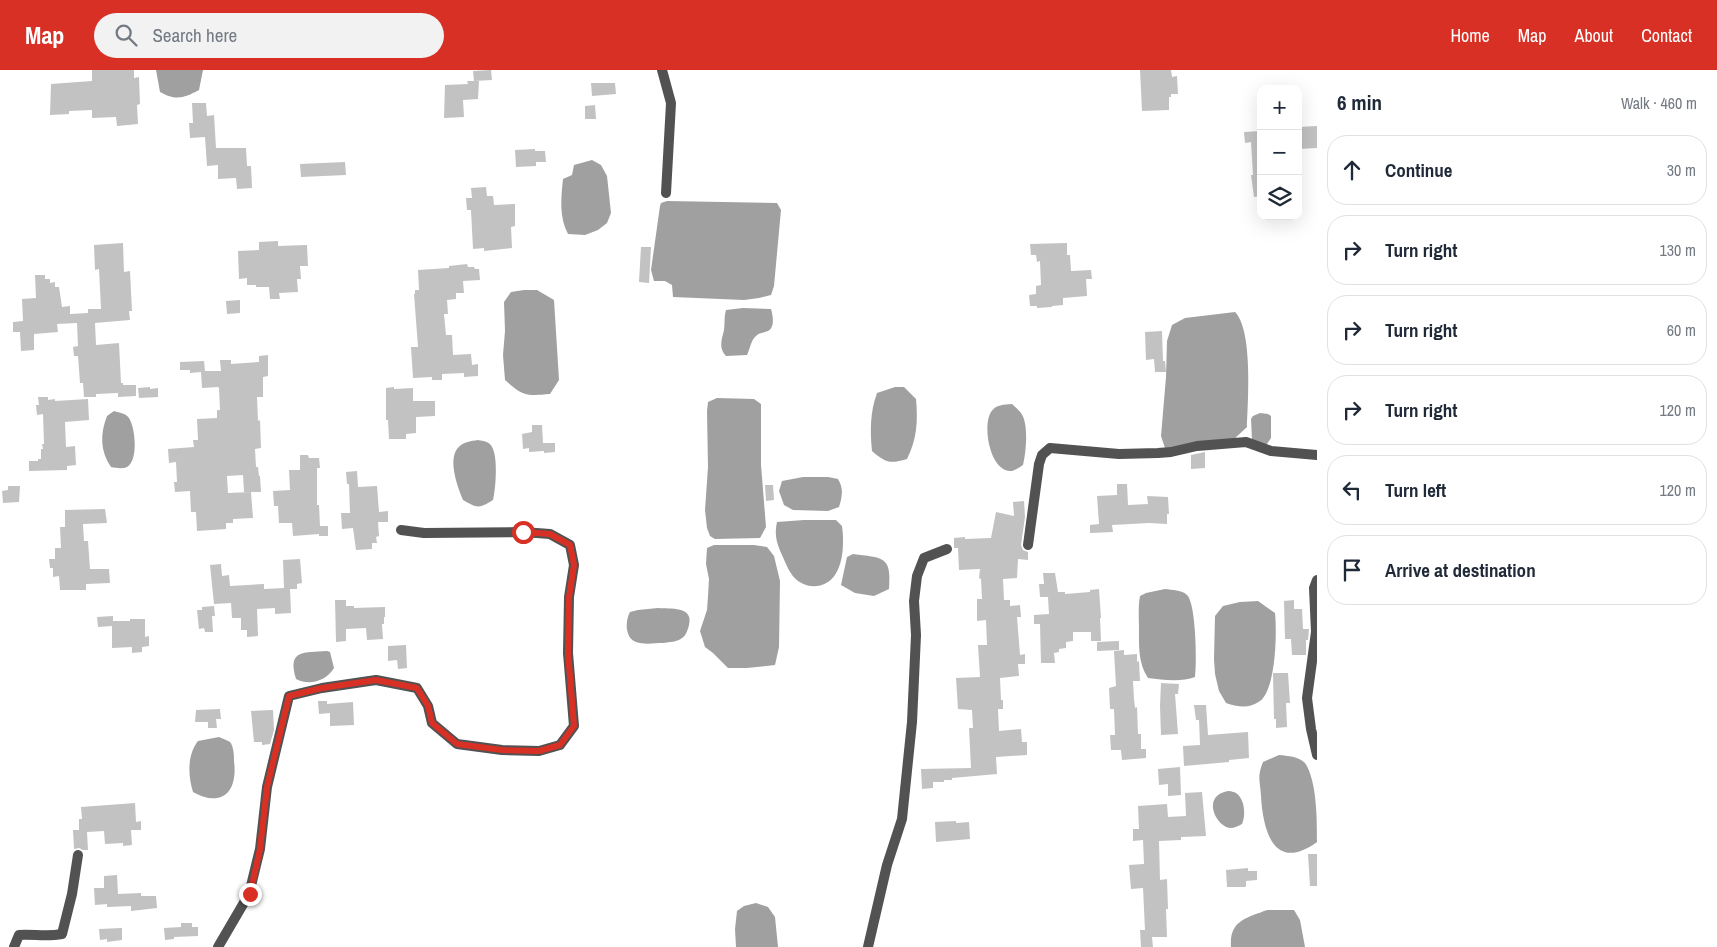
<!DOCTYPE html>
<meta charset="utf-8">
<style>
:root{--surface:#fff;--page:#f2f2f3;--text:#1f2937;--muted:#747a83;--line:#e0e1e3;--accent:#d93025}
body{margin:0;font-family:"Archivo Narrow",sans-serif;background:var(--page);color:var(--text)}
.controls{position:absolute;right:15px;top:15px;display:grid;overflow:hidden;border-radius:10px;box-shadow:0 5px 20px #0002}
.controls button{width:45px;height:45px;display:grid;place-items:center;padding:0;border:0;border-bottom:1px solid var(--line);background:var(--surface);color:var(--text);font:25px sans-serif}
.stop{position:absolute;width:15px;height:15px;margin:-11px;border:4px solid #d93025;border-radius:50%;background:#fff}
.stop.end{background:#d93025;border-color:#fff;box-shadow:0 1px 5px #0008}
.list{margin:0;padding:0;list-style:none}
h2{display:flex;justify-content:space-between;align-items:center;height:65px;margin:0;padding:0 20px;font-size:21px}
h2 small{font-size:16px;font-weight:400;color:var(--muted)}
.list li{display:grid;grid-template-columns:32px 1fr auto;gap:15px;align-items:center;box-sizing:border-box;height:70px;margin:0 10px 10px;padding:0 10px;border:1px solid var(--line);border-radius:20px}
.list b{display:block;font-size:19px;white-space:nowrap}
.list em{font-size:16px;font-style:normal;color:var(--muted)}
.icon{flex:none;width:28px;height:28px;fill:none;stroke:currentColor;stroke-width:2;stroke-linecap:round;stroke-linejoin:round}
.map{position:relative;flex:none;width:1317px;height:877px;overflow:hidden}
header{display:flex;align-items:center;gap:30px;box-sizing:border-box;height:70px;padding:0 25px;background:var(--accent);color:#fff}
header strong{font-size:24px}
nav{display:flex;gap:28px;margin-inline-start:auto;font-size:18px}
.search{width:350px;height:45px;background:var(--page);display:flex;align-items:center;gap:12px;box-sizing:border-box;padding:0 18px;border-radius:28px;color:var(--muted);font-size:19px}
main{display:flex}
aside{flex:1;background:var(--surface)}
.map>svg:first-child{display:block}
.water{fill:#a0a0a0}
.building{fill:#c2c2c2}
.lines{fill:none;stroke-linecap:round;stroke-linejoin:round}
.street{stroke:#525252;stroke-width:10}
.route{stroke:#d93025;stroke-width:6}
</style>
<header>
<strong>Map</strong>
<div class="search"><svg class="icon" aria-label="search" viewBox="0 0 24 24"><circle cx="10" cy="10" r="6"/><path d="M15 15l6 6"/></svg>Search here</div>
<nav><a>Home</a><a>Map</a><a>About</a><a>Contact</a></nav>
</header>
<main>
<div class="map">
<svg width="1317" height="877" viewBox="0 0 1317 877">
<rect width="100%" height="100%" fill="#fff"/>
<!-- water -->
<g class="water">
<path d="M156,0H203L199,20C184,28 176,31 160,22Z"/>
<path d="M592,90L601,95L607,106L611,143L607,153L598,160L585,165L568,164C559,147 561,128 563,109L572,105L574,95Z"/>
<path d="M667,131L777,133L781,140L774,216L771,225L759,228L744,230L673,227L672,215L665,211H654L651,200L660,136L661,133Z"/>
<path d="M524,220H537L554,230L559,310L550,324C526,326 523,326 505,310L503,285L505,261L504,232L511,222Z"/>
<path d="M743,238L771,239C773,246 775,257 768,261C763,263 759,263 756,266C751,270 750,279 747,285L726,286C718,278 722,269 724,260C725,253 724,247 726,240Z"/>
<path d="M1235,242C1253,260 1248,332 1247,357L1233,370L1165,378L1161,366L1166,307L1167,271L1172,255L1185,248Z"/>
<path d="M895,317H904L916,329C918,351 917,369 907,389C890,394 886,393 872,381C870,361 870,342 877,323Z"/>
<path d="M717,328L754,329L761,334V395L766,457L760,468L715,469L710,466L707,458L705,440L708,397L707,341L708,332Z"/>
<path d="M1012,334C1015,337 1019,340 1021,343C1029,354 1026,382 1023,395C1020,397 1016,400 1012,401C990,403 982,356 991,342C996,334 1004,335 1012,334Z"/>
<path d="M114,341C120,343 125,343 129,348C135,357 139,390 127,397C123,399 116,398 111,397C100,381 100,364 107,346Z"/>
<path d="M1260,343L1268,344L1271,346V368L1267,374H1260L1252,370L1251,349L1253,346Z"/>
<path d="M478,370C484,371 490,372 492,377C498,387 496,418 493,430C479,439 477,438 463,430C458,418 448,391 457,379C462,372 471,371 478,370Z"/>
<path d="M803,407H828L838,409C844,419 842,427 839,437L828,441L793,440L784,435L779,421L782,411Z"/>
<path d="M804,450H836L842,456C844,470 844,492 835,505C827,517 811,520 798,511C790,505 786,494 782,485C777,474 774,465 777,452Z"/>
<path d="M714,475H754L767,477L774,486L780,511L779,577L775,595L747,598H728L713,583L705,577L700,561L707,540L708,526L709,509L706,494L707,478Z"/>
<path d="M853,484C882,488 892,485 889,519L874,526L855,523L841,515L847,487Z"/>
<path d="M1165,519C1172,520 1182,520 1187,525C1196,533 1197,594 1195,607C1182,612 1163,610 1148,608C1138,593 1139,576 1139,558C1139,547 1138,537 1140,526L1146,523Z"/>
<path d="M1258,531L1275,543C1277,562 1276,619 1260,631C1249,639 1238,637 1226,633L1219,621L1215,604L1214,589L1215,546L1223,536L1240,532Z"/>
<path d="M658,538C670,539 694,536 689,555C688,559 686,566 682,568C678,572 669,572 663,573C655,573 644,575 636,572C625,568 625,551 630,542L638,540Z"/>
<path d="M327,581L330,582L334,598C326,611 310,616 296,609C287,579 304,583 327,581Z"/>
<path d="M219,667C223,669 227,670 230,672C234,677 234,686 234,691C238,722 222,738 193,722C188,706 187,685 198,671Z"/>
<path d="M1279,685C1288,686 1298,686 1305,693C1317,711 1317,749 1317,772C1274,803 1263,761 1261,726C1260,710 1257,707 1263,692Z"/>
<path d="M1228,721C1230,721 1235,722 1236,723C1245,729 1246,746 1242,754C1238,756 1235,758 1230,758C1217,756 1207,735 1217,726C1220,723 1224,722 1228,721Z"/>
<path d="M756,833L768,837L775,847L778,877H736L735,859L737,841L744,836Z"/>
<path d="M1267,840H1294L1300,850L1305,877H1231C1229,850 1247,848 1267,840Z"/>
</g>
<!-- building -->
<g class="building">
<path d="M92,0H134V8L139,7L140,34L137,35L138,54L117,56L116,47L92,48V40L69,41V44L50,45L51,14L92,11Z"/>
<path d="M491,0L492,10L474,11L473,1Z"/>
<path d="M1140,0H1171L1172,7L1177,6L1178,24H1171V27H1169V40L1142,41Z"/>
<path d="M467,11H479L478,29L463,30L464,47L444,48L445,15L468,14Z"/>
<path d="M591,13H615L616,24L592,26Z"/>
<path d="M192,33H206L207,46L214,45L216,78H246L247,96H251L252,118L237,119L236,108L218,109V95L207,96L205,67L190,68L189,53H193Z"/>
<path d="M595,35L596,49H585V36Z"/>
<path d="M1317,56V78L1298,79V57Z"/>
<path d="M1261,61V126L1254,127L1251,105H1253L1251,72L1245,73L1244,62Z"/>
<path d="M535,79V81H545L546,92H536V96L516,97L515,80Z"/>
<path d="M345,92L346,105L301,107L300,94Z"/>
<path d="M486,117L487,126H493L494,135L515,134V156L511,157L512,178L484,181V178L473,179L471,140H467L466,128H472L471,118Z"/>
<path d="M278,171V176L307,175L308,196H300L301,209H297L298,222L279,223L280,229H270L269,217H256V215H247V208L239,209L238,181L259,180V172Z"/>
<path d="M123,173L124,202L130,201L132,241H129L130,250L95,253L96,275L119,273L121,313H123V315H136V326L118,327V323L96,324V327H84L83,313H80L78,286H74L73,277L78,276L77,253L57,254L58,262L34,264V280L21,281L20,262H13V252L23,251L22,229L36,228L35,205H45V209H50V213L55,212V217H59L62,237L70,236V244L88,243V239H101L99,199L95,200L94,175Z"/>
<path d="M1067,173V185H1070L1071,201L1091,200L1092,209H1086L1087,226L1063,228V235L1052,236V237L1037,238V236H1030L1029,225L1036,224V216L1041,215L1040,191L1037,192L1036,185H1031L1030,174Z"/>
<path d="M641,177H651L649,213L639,212Z"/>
<path d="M467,194L468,197H474L475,199H479L480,210L463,211L464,223H456V229L447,230L448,244H444L446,265H452L453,285L471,284L472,295L478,294V306L464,307V303L442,304V310H432V307L413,308L411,277H418L414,224H415V220H419L418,200L449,198V196Z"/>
<path d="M240,230V243L227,244L226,231Z"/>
<path d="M1162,261L1163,291H1165L1166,302H1155L1154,289L1146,290L1145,262Z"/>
<path d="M268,285V306L263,307V327H257L258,351L260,350L261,378L255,379L256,397H258L259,406H260L261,422H244L243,405L227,406L228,423L251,422L253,448L233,449V453H226V459L197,461L196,442H191L190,421L175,422L174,412H177L176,392L169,393L168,379L194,377L193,370H198L197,349L217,348V340H220L219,318L218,317L202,318L201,302L190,303V300H180V292L204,291L205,301H221L220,290H231V294L259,292V286Z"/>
<path d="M150,317V319L158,318V327L139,328L138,318Z"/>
<path d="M394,317V319L413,318V331H435V346L416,347V363L406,364V369H389L388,350H386V318Z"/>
<path d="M38,327H48V330L55,329V331L88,329L89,350L65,352L66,377L75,376L76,395L67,396V400L29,401V391H38V389H41V379H43L42,374H44L43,344L37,345L36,335H39Z"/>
<path d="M532,355H542L543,373H555V382L544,383V381L529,382V378L523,379L522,364L532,362Z"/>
<path d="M1205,382V398L1191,399V385Z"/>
<path d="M300,385H308L309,388H319L320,398H317V435H319L320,456H328V466H319V464L293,466L292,453H279L278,436H274L273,421L290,420L289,400H300Z"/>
<path d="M357,401L358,417L377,416L379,442L388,441V452H378L379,466L376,467L377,473H372V479L356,480L353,458L342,459L341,443H350L349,414H347L346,402Z"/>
<path d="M1117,414H1127L1128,435L1148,434L1147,426L1168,427L1169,444H1167V454L1149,453L1112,455L1113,462L1090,463V455L1099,454L1097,426L1117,425Z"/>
<path d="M765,415H773L774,430L766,431Z"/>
<path d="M8,416H20L19,432L3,433L2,421L8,420Z"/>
<path d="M1024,431L1025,447L1021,475L1023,480L1028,482V490L1018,489L1017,508L1003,509L1004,530H1010V536L1020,535L1021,547H1017L1020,585L1025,584V594H1018L1019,606L1000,608L1001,630H1003V639H998L999,661L1021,659L1022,672H1027V685L996,687L997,704L952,708V710H944V712H933V718L922,719L921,699L971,698L969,658H973L972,640L958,639L956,608L980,607L978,575H987L986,550L977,551V529H982L981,509L979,508L980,499L959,500L958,478H954V468L965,467V469L991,468L996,442L1014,446L1013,432Z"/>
<path d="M105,439L107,453L83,454L84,471H88L90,499H109L110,513L86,514V520H60L59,506L53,507V498H50L49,489H55V478H61L60,457H65V440Z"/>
<path d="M300,489L302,513L297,514V519H290L291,543L275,544V538L257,539L258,566L247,567V560H241V548H232L231,533L214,534L210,495L221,494L222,506L229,505L230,516L264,514V519L284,518L283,490Z"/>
<path d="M1043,503H1055L1058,522H1065V524L1090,522V520L1099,519L1101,548H1100L1101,571H1091V562H1073V571L1066,572V578L1059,579V582L1054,583L1055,593H1041L1040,554H1034V545L1049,544L1048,527H1040L1039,514H1044Z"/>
<path d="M335,530H346V536H354V538L385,537V547H384V554H382L383,569L367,570L366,558L346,559V571L336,572Z"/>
<path d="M1294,530V539H1302L1303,559H1309L1308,570H1306V585H1292L1291,569H1285L1284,531Z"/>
<path d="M214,536L215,546H212L213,562H205L204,558L199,559L197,540H202V537Z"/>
<path d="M113,546V551H130V549H145V567L149,566V576L142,577V582L132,583V577L112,578V556L98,557L97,547Z"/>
<path d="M1119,571V580L1097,581V572Z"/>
<path d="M406,575L407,598L398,599L397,590L388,591V576Z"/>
<path d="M1124,580V585L1137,584V592L1139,591L1140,611H1133L1134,629L1135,638L1137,637L1138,664H1141V679H1146V688L1122,690L1121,680H1111L1110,665H1115L1114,639H1110L1109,618L1116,616L1114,581Z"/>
<path d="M1273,603H1288L1290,633H1286L1287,657L1276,658V649H1274Z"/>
<path d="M1161,613L1179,614L1178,624H1175L1178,664L1161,665L1160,636Z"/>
<path d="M318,631H327V634L353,632L354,655L330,656V643L319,644Z"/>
<path d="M1194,635H1206L1208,665L1248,662L1249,688L1229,690V692L1184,696L1183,676L1200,675L1199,650H1196Z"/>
<path d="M220,639L221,649H216L217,658H208V652H195L196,640Z"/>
<path d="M273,640L274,660L270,674L262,675V672H254L251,641Z"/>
<path d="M1180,697L1181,725L1168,726V714L1159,715L1158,699Z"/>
<path d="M1202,722L1206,766L1181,767V770L1159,771L1160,810L1167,809L1168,839H1166L1167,867H1152L1153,877H1141L1140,860H1145L1143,818L1131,819L1129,795L1144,794L1143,770L1133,771V759H1139L1138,736L1167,734L1168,747L1186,746L1185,723Z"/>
<path d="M135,733L136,752L141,751V760H131L132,775L123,776V773L105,774L104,761L87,762L88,780H83L79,778L74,779L73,760H79V749H82L81,737Z"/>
<path d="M956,751V753L969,752L970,769L936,772L935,752Z"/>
<path d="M1308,784H1317V816H1310Z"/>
<path d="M1248,798V801H1257V810L1246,811V816L1245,817H1227L1226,800Z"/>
<path d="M117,805L118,824L141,823V826H156L157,838L131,841V836L107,837V834L95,835L94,818H104V806Z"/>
<path d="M181,853H192V857H198V866L174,867V869L165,870L164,858L181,857Z"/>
<path d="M122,858V870L107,872V869L100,870L99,859Z"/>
</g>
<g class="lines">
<!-- street -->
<g class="street">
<path d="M662,0L671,33L666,123"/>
<path d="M1028,475L1039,394L1042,385L1050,378L1119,384L1158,383L1171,382L1197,376L1246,372L1271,381L1317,385"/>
<path d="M1317,510L1314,518L1316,562L1307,628L1311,659L1317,685"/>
<path d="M14,877L19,865C34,864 47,867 62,864L72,824L78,785"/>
<path d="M218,877L249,824L260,779L267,717L289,626L322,618L376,610L417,618L428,636L432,653L457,674L502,680L539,681L560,675L574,656L568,583L569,527L574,495L570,475L550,464L523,462L424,463L401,460"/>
<path d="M868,877L887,795L902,749L912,652L916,565L914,531L917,506L924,488L947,479"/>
</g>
</g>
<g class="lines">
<!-- route -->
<path class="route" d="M250,824L260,779L267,717L289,626L322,618L376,610L417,618L428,636L432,653L457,674L502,680L539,681L560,675L574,656L568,583L569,527L574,495L570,475L550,464L523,462"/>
</g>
</svg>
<div class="controls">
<button>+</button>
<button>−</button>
<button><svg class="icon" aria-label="layers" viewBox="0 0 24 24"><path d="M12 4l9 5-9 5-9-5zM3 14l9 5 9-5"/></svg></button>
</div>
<div class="stop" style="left:523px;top:462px"></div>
<div class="stop end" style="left:250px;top:824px"></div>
</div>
<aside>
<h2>6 min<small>Walk · 460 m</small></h2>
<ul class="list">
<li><svg class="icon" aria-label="ahead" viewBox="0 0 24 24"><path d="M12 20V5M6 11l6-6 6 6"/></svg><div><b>Continue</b></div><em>30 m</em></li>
<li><svg class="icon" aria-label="right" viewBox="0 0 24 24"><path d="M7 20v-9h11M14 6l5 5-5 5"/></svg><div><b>Turn right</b></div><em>130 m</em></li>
<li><svg class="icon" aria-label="right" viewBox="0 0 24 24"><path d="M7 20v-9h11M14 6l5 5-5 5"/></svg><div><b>Turn right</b></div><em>60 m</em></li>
<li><svg class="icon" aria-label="right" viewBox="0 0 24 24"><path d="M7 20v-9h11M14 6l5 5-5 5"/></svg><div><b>Turn right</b></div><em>120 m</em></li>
<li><svg class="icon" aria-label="left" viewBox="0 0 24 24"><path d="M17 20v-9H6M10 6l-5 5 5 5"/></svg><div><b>Turn left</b></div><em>120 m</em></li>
<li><svg class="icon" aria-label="arrive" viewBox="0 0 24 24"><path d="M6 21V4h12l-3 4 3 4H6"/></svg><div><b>Arrive at destination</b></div></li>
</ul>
</aside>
</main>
